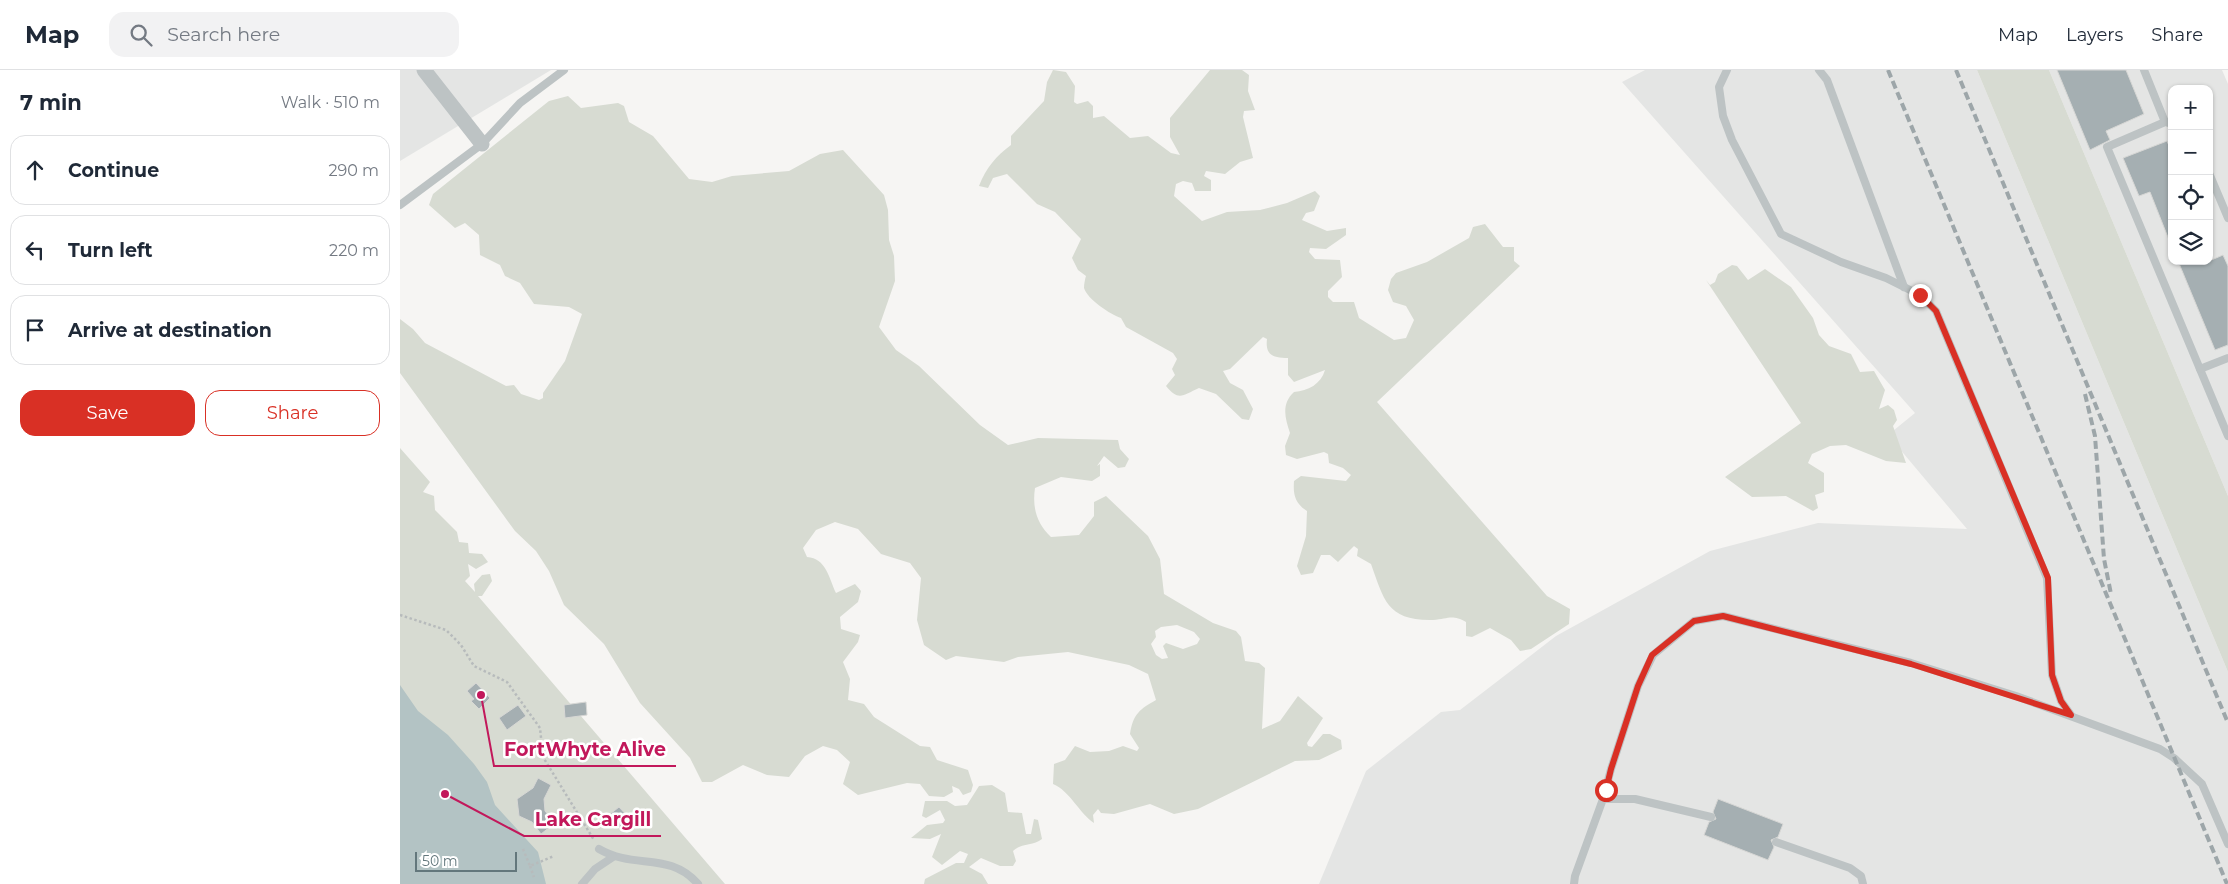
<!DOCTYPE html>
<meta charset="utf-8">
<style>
:root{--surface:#fff;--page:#f2f2f3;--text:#1f2937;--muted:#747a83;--line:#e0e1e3;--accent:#d93025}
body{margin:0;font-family:Montserrat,sans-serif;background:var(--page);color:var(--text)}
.controls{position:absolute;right:15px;top:15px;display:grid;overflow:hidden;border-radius:10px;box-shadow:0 1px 4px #0004}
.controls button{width:45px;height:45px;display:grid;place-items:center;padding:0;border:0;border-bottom:1px solid var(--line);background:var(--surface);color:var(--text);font:25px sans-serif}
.scale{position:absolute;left:15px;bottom:12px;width:102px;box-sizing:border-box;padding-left:5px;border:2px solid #63777c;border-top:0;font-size:14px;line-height:18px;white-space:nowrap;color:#63777c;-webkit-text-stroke:4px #fff;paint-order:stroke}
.stop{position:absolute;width:15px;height:15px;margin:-11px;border:4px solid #d93025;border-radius:50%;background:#fff}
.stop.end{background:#d93025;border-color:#fff;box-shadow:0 1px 5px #0008}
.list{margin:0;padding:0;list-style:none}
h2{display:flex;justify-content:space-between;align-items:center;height:65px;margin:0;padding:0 20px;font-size:21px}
h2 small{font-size:16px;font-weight:400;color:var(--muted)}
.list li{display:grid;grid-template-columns:32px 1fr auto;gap:15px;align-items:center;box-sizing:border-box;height:70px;margin:0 10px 10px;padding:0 10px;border:1px solid var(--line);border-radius:15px}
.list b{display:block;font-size:19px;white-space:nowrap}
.list em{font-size:16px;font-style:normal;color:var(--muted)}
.actions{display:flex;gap:10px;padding:15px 20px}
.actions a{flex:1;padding:11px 0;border:1px solid var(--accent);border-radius:15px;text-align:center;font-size:18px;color:var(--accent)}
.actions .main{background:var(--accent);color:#fff}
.icon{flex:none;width:28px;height:28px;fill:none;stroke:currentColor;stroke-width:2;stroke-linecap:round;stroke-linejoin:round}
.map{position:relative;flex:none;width:1828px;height:814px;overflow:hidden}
header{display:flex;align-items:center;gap:30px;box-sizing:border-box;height:70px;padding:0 25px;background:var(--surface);border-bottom:1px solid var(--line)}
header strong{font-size:24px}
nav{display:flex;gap:28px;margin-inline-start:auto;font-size:18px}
.search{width:350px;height:45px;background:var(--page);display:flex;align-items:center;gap:12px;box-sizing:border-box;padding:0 18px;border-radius:15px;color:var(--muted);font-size:19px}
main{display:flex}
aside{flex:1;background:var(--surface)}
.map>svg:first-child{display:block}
.built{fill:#e4e5e4;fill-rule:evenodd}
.green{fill:#d7dbd2;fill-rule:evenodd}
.water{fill:#b3c3c4}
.building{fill:#a5afb2;stroke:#d7d7d5}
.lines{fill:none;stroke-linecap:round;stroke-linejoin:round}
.path{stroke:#b7bbbc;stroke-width:2.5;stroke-dasharray:2.5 2.5;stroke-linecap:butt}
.service{stroke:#bdc3c4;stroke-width:8}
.minor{stroke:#bdc3c4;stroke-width:15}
.rail{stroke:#9da6a9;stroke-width:4;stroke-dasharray:8 4;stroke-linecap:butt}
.route{stroke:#d93025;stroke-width:6}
.leader{fill:none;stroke:#c2185b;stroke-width:2}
.callout-dot{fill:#c2185b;stroke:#fff;stroke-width:2}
.callout-label{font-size:19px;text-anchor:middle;font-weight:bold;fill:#c2185b;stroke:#fff;stroke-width:5;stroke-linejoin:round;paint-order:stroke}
</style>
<header>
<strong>Map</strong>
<div class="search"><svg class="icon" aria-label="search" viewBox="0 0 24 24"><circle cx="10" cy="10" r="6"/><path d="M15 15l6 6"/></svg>Search here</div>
<nav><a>Map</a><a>Layers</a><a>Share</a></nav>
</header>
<main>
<aside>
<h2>7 min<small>Walk · 510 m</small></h2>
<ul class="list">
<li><svg class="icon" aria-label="ahead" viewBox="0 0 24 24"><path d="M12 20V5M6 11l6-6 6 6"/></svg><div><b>Continue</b></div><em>290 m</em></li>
<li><svg class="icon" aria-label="left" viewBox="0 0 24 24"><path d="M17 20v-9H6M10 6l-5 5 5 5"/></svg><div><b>Turn left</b></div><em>220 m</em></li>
<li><svg class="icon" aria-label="arrive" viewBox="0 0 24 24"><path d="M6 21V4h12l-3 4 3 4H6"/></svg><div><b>Arrive at destination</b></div></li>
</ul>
<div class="actions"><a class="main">Save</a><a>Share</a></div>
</aside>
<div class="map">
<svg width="1828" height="814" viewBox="0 0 1828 814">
<rect width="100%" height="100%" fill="#f6f5f3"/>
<!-- built -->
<g class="built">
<path d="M0,0H151L0,91Z"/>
<path d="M1245,0H1577L1828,602V814H919L966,701L1041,642L1060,640L1156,566L1310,481L1418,453L1567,459L1488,365L1515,343L1222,12Z"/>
<path d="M1649,0H1822L1828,14V426ZM1772,19H1809V191H1772Z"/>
</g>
<!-- green -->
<g class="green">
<path d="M653,0L666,2L675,16L674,32L677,34L688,31L693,36V48L704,46L730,68L748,66L771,83L780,85L770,67V48L810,0H842L849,5L848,21L855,40L844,41L843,47L853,88L840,92L825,104L806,101L804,106L811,110V121H795L792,113L783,111L776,114L774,126L802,151L827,142L860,140L887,133L915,121L920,126L914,141L906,143L902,150L927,161L946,158V165L926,179L910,178L909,182L915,189L940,190L942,207L928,221V227L933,232H954L959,248L994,270L1006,268L1014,250L1006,236L993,232L988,220L991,209L996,203L1027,192L1069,168L1073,157L1085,154L1103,177H1114V191L1120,196L977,332L1147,526L1170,539L1169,554L1131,579L1120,581L1111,570L1090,558L1072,567L1066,566V552C1052,544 1048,549 1033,550C987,551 984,530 971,494L957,486L958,479L954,476L938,492L930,485H921L913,503L901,505L897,496L906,466L907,441C895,433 893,425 894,411L901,406L946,411L951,405L943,398L929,393L928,384L924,382L897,389L886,385L885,376L890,363C885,348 881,334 894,322C908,321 921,314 925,300L894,312L888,305V288C873,288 865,285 867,269L863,267L830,299L823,301L830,313L843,320L853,339L849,350L842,349L816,324L799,318C783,325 779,332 766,316L775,305L772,299L777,289L773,283L726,257L721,248C711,245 687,229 684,218C684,214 685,209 686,206L678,200L672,188L681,169L655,142L637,134L607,104L593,108L588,118L579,116C586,98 596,86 611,75V66L644,31L647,12Z"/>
<path d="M1577,0H1649L1828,426V602Z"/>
<path d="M168,26L181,38L218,33L224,36L229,52L253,66L289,109L312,112L332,106L389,101L420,84L443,80L484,125L488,140L489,170L494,186L495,211L479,257L496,280L519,296L580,355L608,375L638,368L718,370L720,379L729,389L725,397L718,398L704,386L697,396L700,394V406L692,411L661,407L635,418C632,438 637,454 651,467L679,465L694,446V432L706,426L748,466L760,489L764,524L813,553L836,561L841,567L845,591L859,593L865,598L862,659L880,651L898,626L923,648L907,673L908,676L912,677L923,664H930L941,670L942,679L919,690L895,691L798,739L774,744L750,734L714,744L701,743L698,739L693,745L694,753C679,743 670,721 653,714L654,694L665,690L675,676L690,682L709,681L723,676L737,681L739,678L730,664C733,644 740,639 756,630L748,604L729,595L668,582L618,587L604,592L556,586L546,590L524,575L517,550L521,508L510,493L481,484L458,459L435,452L416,460L403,478L407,487C426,488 429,508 436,523L455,514L461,521L458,532L440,547L441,559L460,565L458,572L443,592L450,609L448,630L464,634L474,647L520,676L530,677L537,690L568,700L573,715L571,722L563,725L559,719L552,716L553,722L544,727L529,726L520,714L507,713L458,725L443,714L450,692L437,680L423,676L405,686L389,707L367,705L343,695L312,712H302L290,688L240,633L204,574L164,535L149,501L136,481L115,461L0,303V249L13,259L25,273L106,316L114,315L121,324L139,330L143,328V323L165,291L182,244L169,237L134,234L120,213L105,206L100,195L80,185L79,165L65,153L55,158L29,135L33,124L149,31ZM777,555L794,562L800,569L797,574L783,579L766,573L763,576L768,588L762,589L756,585L751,574L756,567L755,561L761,557Z"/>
<path d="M1332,195L1337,196L1348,210L1365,199L1391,217L1413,248L1419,265L1429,276L1451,284L1460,302L1474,301L1485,320L1479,339L1488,335L1494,340L1497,350L1493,356L1506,393L1486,391L1446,375L1430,376L1412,384L1408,393L1424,403V422L1415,425L1418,438L1413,441L1386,426L1352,427L1325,407L1401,353L1306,210L1310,215L1315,212L1318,204Z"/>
<path d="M0,378L30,412L23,422L34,426L35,440L57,462L59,472L68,473L69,483L82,484L88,492L76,499L68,494L70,506L65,511L75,522L74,514L82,505L90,504L92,511L82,526H78L325,814H0Z"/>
<path d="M592,715L605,723L608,742L622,743L626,764H631L634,749L638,750L642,769C633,776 621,773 613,781L616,791L613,796H600L581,788L569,797L582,804L588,814H524L525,809L556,793H564L568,784L560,781L542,795L532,787L541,764L530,769L511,768L527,755L543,753L545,750L540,740L526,748L522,746L525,731H547L555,736L567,735L579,716Z"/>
</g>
<!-- water -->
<path class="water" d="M0,615L18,641L48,665L74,694L87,712L95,735L138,782L146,814H0Z"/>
<!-- building -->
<g class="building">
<path d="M1657,0H1726L1744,44L1706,61L1710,70L1690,80Z"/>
<path d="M1767,71L1772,83L1771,175L1750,122L1739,126L1723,88Z"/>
<path d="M1823,185L1828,196V275L1815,280L1778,191H1809Z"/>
<path d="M76,613L90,628L79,639L71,631L74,629L67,621Z"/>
<path d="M186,632L187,645L165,648L164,635Z"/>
<path d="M118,635L126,646L107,660L99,648Z"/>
<path d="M138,708L151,715L144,729L145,741L155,753L141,764L132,752L119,746L117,729L133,718Z"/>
<path d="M1318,729L1383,754L1378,767L1371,770L1374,777L1368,790L1304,765L1309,752L1316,749L1313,742Z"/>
<path d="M219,737L230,749L220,758L209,745Z"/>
</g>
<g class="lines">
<!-- path -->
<g class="path">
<path d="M0,545L46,560L61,575L74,596L107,612L140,658L143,687L194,770"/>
<path d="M123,779L130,796L154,786"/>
<path d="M130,796L134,807"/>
</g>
<!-- service -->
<g class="service">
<path d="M1327,0L1319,17L1323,46L1332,70L1381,164L1441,192L1486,208L1520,225L1536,241L1647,508L1652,605L1661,631L1671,645"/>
<path d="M1419,0L1427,10L1504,217"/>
<path d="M1744,0L1765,52"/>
<path d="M1772,54L1765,52L1707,77L1828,366"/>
<path d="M1809,103L1828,148"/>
<path d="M0,135L82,74L120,33L164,0"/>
<path d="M1800,299L1828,288"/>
<path d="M1203,729L1211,699L1238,616L1253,585L1294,551L1323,546L1511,593L1616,626L1760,679L1774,688L1802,714L1828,774"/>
<path d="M1376,772L1450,798L1461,806L1463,814"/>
<path d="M199,779C235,800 269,781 298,814"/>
<path d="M182,814L195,799L213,787"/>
<path d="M1174,814L1175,806L1203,729H1235L1311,747"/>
</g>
<!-- minor -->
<path class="minor" d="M24,0L82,74"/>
<!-- rail -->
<g class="rail">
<path d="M1488,0L1827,814"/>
<path d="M1556,0L1828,653"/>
<path d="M1685,324L1695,366L1704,489L1711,524"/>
</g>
</g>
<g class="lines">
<!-- route -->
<path class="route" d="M1206,720L1211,699L1238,616L1252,585L1294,551L1323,546L1511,594L1671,645L1661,631L1652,605L1648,508L1536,241L1520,225"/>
</g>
<!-- callouts -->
<path class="leader" d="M81 625L94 696H276M45 724L124 766H261"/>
<g class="callout-dot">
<circle cx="81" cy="625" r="5"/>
<circle cx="45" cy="724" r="5"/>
</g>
<g class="callout-label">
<text x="185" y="686">FortWhyte Alive</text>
<text x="193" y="756">Lake Cargill</text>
</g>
</svg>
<div class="controls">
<button>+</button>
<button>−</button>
<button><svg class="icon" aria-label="locate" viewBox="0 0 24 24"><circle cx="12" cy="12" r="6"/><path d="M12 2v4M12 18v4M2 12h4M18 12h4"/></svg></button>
<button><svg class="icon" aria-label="layers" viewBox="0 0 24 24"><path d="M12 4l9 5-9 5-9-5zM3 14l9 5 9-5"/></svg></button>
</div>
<div class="scale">50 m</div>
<div class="stop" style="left:1206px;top:720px"></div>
<div class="stop end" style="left:1520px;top:225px"></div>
</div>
</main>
